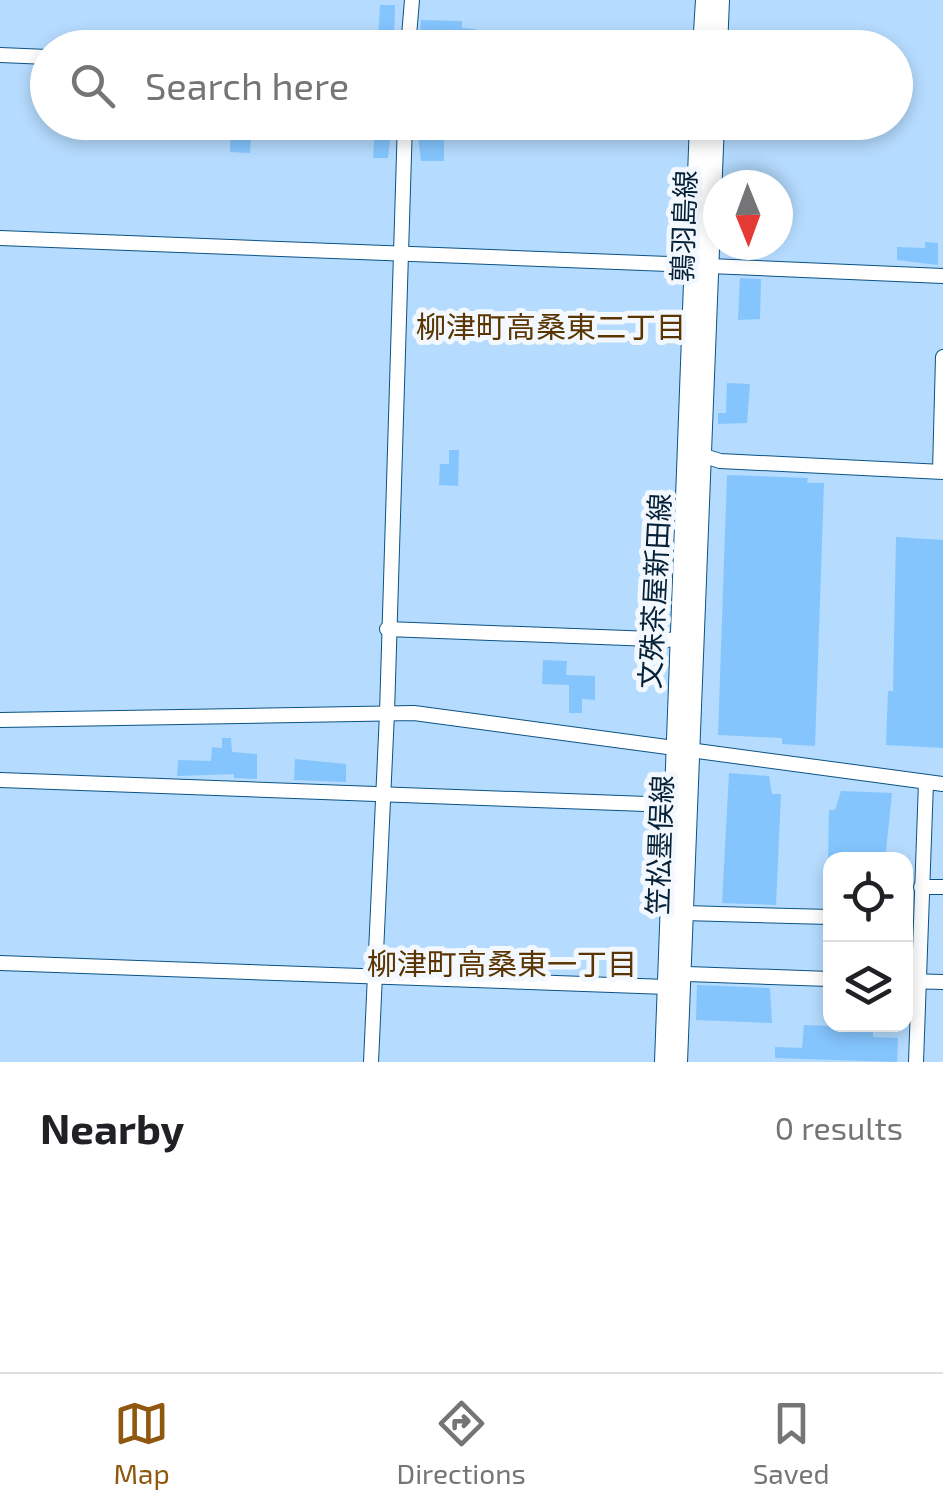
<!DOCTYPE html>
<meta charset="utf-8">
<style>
:root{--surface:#fff;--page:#f6f6f6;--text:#202124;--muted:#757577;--line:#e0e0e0;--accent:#8f580e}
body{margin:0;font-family:"Exo 2","Noto Sans JP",sans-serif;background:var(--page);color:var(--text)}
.controls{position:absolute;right:30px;bottom:30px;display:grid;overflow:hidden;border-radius:20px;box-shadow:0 5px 15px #0003}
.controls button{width:90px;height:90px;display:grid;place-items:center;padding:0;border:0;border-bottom:2px solid var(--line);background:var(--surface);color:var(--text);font:50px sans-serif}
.compass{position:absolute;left:703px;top:170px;width:90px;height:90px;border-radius:50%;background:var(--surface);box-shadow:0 5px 15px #0003;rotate:179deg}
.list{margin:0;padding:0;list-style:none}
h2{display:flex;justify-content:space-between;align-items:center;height:130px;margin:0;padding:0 40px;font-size:42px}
h2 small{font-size:32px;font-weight:400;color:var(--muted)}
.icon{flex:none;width:55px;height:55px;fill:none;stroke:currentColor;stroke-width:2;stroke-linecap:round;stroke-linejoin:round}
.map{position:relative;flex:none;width:943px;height:1062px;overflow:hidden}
.search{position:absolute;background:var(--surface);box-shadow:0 5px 15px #0003;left:30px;right:30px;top:30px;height:110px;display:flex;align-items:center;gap:25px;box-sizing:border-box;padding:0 35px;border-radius:55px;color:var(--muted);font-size:38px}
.sheet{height:310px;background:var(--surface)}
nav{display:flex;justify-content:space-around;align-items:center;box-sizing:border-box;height:140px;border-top:2px solid var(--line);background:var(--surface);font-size:28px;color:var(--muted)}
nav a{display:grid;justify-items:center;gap:5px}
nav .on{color:var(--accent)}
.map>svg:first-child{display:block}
.building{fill:#84c5fe}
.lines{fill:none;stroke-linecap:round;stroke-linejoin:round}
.minor-casing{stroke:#0b5385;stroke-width:16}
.major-casing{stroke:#0b5385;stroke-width:20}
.minor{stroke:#fff;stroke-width:14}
.major{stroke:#fff;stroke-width:18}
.labels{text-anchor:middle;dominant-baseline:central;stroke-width:10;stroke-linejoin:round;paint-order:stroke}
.street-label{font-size:28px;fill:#062137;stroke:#f2f8fe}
.neighbourhood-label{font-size:30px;fill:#5a3502;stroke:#f2f8fe}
</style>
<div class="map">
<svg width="943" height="1062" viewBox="0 0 943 1062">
<rect width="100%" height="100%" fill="#b5dbfe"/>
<!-- building -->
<g class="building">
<path d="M380,5H395L394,42L378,41Z"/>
<path d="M421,20L462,21V28L476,29L475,48L419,43Z"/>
<path d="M231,122H252L250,153L230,152Z"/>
<path d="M375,122L392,123L388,158H373Z"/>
<path d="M416,122H444V161H421Z"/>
<path d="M925,242L938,243V265L897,260V247L925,248Z"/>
<path d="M740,278L761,279L760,319L738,320Z"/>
<path d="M727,383L750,384L747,423L718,424V413H726Z"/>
<path d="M449,450H459L458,486L439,485L440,464H449Z"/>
<path d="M727,475L808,478L807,483H824L815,746L782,744V738L718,735Z"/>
<path d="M896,537L943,540V748L886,745L888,691H893Z"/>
<path d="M543,660L567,661L566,675L595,676V700L582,699V713H569V685L542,684Z"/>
<path d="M222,738H231L232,752L257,754V779L234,778V774L177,776L178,760L211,761L212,747L222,748Z"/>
<path d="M295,759L346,764V782L294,780Z"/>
<path d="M729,773L769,776L772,794H781L776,905L722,903Z"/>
<path d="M841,791L892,793L885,860H828L829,810H835Z"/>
<path d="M697,985L770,988L772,1023L696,1020Z"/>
<path d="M804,1025L873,1028V1037L898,1038L897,1062L775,1058V1047L802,1048Z"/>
</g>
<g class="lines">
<defs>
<g id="minor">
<path d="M408,48L412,0"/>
<path d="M0,55L48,57"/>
<path d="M0,238L694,265"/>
<path d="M709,266L943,276"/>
<path d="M695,453L720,461L943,472"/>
<path d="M940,471L943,357"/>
<path d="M387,629L679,640"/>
<path d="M0,720L414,713L943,784"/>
<path d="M0,780L673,805"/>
<path d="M921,887H943"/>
<path d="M684,913L830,917"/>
<path d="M0,963L667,987"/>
<path d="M687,974L830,979"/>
<path d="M906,981L943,982"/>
<path d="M371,1062L387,713L405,122"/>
<path d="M916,1062L926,782"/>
</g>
<g id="major">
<path d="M702,48L705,0"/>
<path d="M718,48L720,0"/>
<path d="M664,1062L699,122"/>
<path d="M678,1062L715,122"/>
</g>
</defs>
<!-- minor casing -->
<use href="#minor" class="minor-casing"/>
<!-- major casing -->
<use href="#major" class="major-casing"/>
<!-- minor -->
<use href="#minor" class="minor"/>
<!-- major -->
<use href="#major" class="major"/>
</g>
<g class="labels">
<!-- street labels -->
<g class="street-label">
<text transform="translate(683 226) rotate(-88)">鶉羽島線</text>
<text transform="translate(654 591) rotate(-87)">文殊茶屋新田線</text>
<text transform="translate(659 845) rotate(-88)">笠松墨俣線</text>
</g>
<!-- neighbourhood labels -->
<g class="neighbourhood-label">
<text x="551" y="326">柳津町高桑東二丁目</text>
<text x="502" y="963">柳津町高桑東一丁目</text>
</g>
</g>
</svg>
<div class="controls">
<button><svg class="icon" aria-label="locate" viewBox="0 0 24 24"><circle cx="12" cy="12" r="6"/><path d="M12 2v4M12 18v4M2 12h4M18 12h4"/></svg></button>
<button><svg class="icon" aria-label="layers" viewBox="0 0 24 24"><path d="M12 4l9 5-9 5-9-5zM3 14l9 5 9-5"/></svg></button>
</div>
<svg class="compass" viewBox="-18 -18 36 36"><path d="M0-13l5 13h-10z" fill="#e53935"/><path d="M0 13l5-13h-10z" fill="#757577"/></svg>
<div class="search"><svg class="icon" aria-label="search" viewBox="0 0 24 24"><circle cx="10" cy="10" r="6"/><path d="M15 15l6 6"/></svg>Search here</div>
</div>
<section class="sheet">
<h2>Nearby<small>0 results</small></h2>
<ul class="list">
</ul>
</section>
<nav>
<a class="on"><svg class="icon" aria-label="map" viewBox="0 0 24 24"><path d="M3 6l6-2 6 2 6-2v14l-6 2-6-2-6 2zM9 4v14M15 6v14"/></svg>Map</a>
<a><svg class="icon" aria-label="directions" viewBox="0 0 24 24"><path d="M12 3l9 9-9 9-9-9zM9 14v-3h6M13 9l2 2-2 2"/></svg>Directions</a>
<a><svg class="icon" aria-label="saved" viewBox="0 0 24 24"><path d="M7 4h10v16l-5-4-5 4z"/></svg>Saved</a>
</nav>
